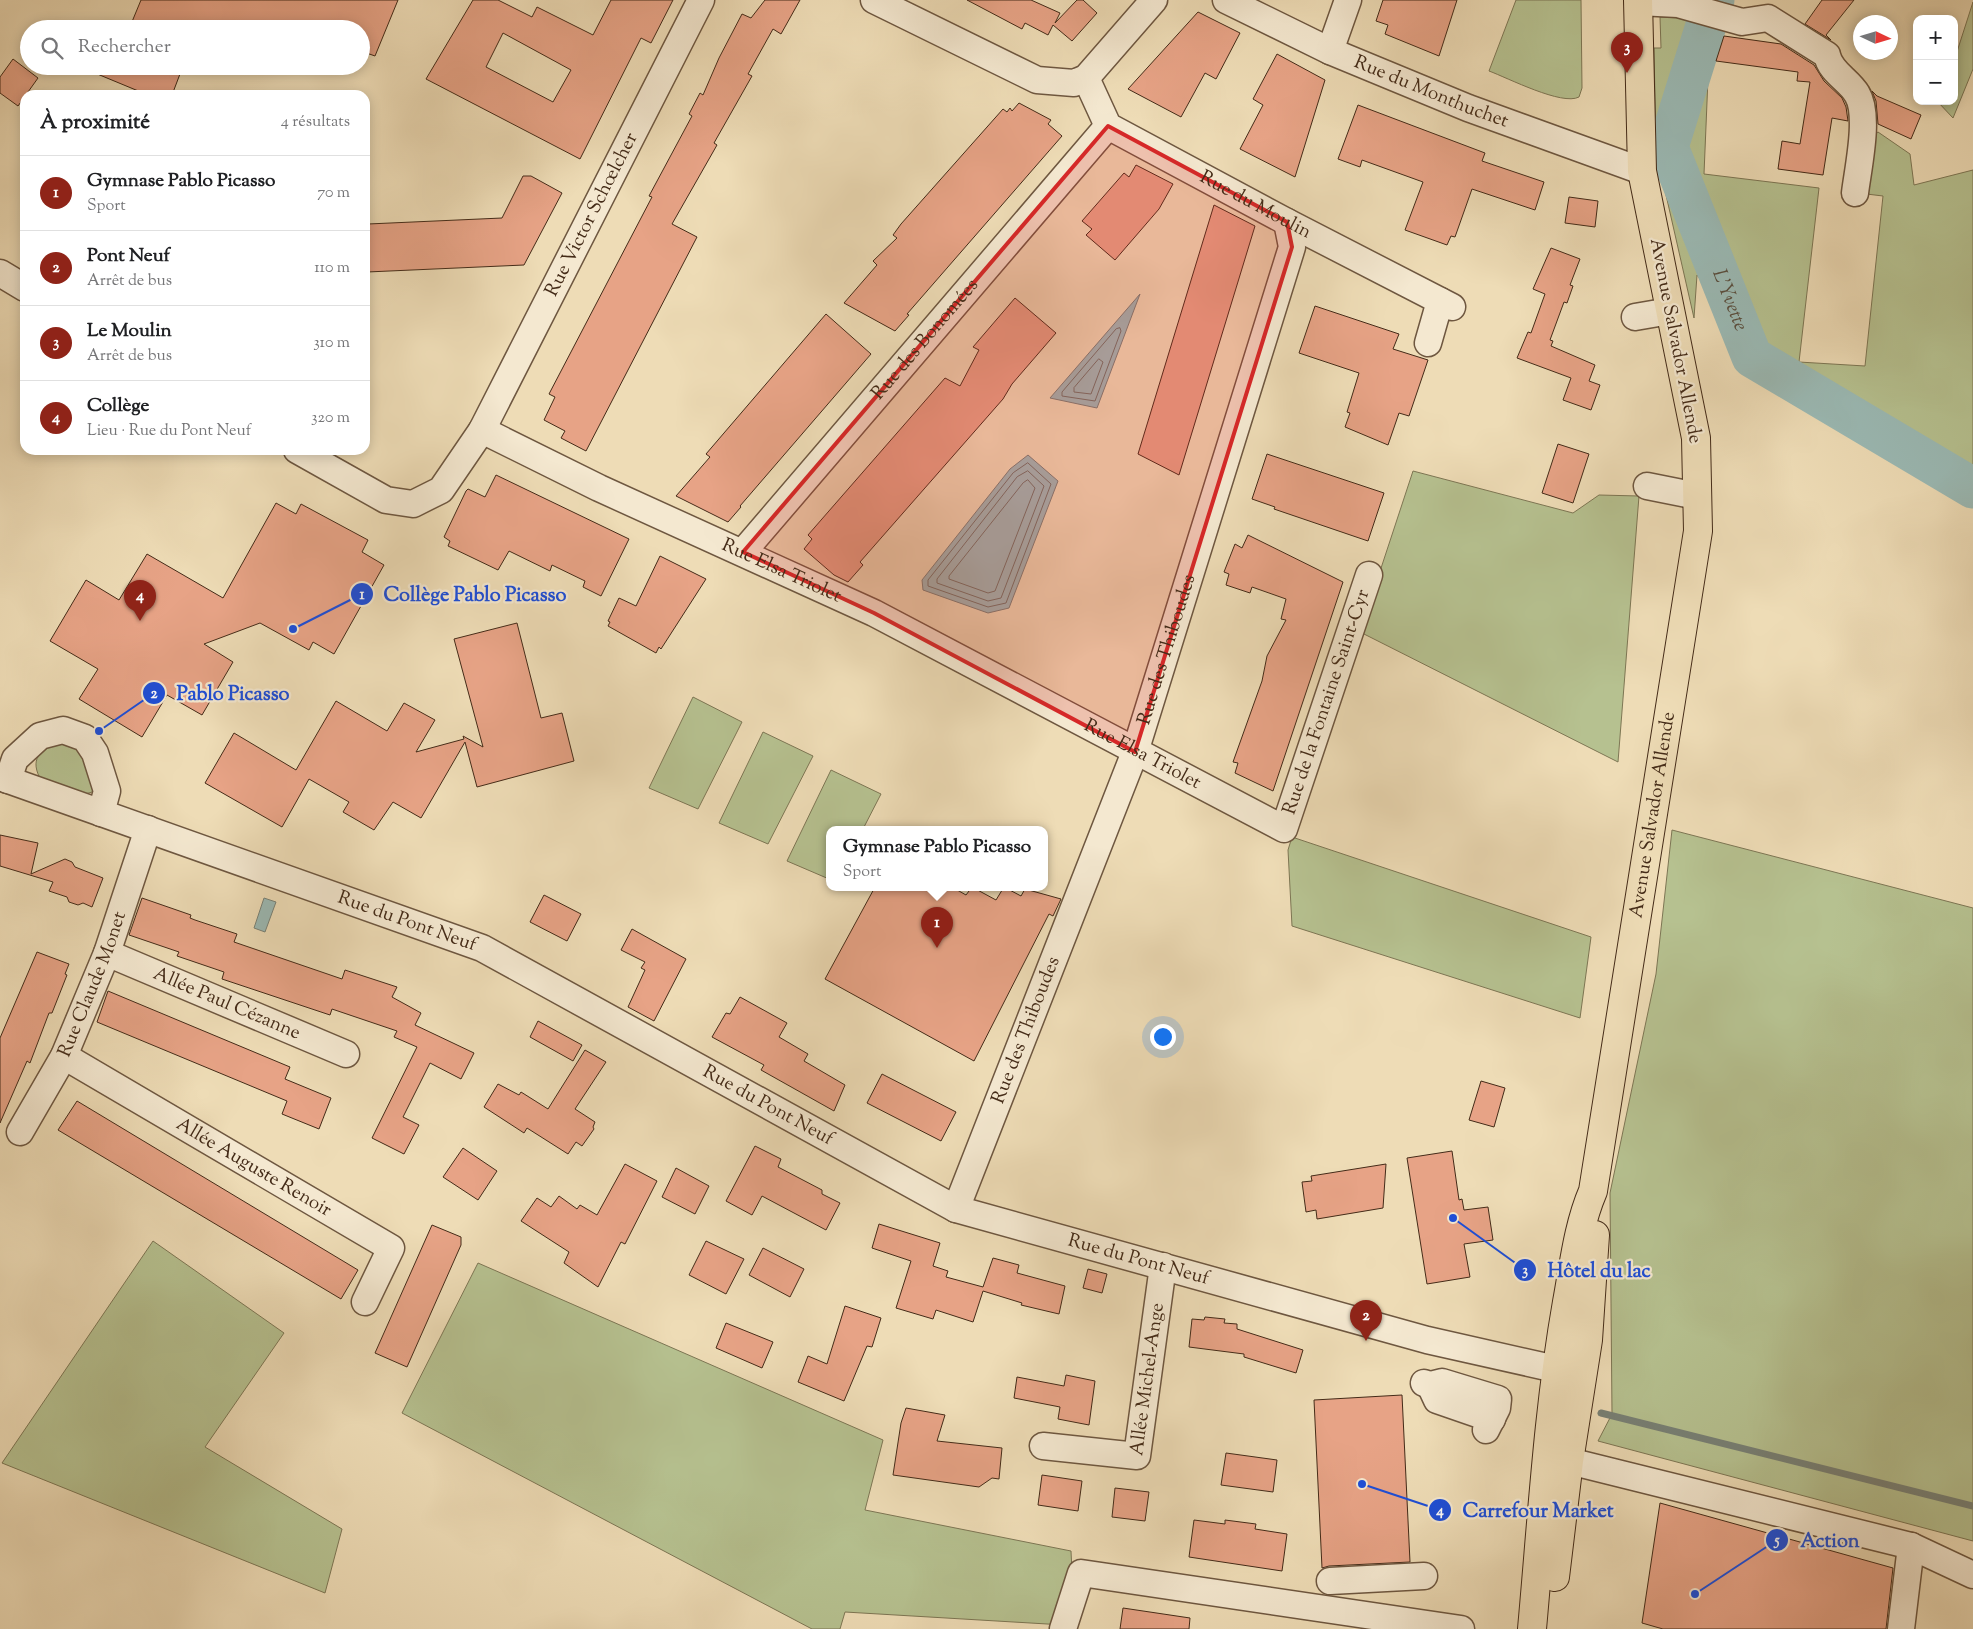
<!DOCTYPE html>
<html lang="fr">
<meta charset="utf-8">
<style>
:root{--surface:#fff;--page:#f6f6f6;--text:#202124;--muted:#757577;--line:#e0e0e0;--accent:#8f2418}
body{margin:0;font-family:"Sorts Mill Goudy",serif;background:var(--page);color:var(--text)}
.controls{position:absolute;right:15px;top:15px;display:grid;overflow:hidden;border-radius:10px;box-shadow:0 2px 12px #0003}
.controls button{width:45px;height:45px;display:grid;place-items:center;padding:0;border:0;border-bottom:1px solid var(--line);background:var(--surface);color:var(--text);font:25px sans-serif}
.compass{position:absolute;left:1853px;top:15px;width:45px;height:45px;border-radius:50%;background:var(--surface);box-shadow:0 2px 12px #0003;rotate:94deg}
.you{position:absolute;left:1162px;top:1036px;width:18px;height:18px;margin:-12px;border:4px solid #fff;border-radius:50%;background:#1a73e8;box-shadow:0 0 0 8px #1a73e833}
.badge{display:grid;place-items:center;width:32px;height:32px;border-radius:50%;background:var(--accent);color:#fff;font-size:16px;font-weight:700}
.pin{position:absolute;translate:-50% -41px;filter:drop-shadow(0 1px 2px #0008)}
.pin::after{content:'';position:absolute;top:26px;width:18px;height:15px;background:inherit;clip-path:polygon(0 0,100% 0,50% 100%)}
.popup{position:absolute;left:826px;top:826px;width:222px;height:65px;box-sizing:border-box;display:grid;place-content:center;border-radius:10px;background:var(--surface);filter:drop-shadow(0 1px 4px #0005);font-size:16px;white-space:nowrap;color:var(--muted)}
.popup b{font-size:19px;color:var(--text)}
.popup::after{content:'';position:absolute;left:50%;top:100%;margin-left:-10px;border:10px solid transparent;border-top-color:var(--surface)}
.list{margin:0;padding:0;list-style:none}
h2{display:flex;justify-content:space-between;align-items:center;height:65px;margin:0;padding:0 20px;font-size:21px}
h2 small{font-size:16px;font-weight:400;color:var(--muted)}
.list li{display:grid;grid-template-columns:32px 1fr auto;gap:15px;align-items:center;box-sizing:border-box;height:75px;padding:0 20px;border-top:1px solid var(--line)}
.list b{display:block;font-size:19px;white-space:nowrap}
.list p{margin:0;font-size:16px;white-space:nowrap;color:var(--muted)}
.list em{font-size:16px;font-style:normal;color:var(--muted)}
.icon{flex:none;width:28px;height:28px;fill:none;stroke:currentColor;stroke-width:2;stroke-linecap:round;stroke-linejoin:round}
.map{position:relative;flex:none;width:1973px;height:1629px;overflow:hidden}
.search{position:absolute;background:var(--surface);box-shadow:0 2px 12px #0003;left:20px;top:20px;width:350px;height:55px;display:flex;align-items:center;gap:12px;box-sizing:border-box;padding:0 18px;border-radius:28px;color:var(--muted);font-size:19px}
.panel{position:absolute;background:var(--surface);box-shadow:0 2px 12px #0003;left:20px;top:90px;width:350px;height:365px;border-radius:15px}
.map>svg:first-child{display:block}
.green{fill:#b6c190;stroke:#7d7654}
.water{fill:#9bbab5;stroke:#788176}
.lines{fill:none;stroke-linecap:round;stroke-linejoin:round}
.shore{stroke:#707266;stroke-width:1}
.stream{stroke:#788176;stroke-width:7}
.river{stroke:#9bbab5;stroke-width:41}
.building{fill:#e7a386;stroke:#442b18;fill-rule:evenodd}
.minor-casing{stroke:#6e5740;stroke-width:29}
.major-casing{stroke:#442b18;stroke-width:30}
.minor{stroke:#f4e8d0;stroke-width:26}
.major{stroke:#eedcb6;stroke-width:28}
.marked{fill:#d62828;fill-opacity:0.2;stroke:#d62828;stroke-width:4;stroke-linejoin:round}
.labels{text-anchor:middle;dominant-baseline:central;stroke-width:4.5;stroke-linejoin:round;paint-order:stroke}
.street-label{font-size:19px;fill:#442b18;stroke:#f4e8d0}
.water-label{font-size:20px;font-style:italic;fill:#5a4f3f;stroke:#f4e8d0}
.leader{fill:none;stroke:#1d4ed8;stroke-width:2}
.callout-dot{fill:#1d4ed8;stroke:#f4e8d0;stroke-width:2}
.mark-label{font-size:15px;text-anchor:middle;font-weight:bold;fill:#fff}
.callout-label{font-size:20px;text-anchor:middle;font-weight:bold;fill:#1d4ed8;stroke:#f4e8d0;stroke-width:4.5;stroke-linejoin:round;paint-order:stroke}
</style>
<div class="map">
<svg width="1973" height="1629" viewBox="0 0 1973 1629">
<rect width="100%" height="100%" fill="#eedcb6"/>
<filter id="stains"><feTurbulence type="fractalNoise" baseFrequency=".004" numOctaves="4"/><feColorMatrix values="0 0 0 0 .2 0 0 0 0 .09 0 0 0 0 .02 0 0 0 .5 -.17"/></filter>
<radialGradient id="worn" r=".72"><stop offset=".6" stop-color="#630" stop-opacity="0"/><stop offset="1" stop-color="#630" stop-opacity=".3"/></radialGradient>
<!-- green -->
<g class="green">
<path d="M1516,0H1581L1582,88L1579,97C1562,106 1508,78 1489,71Z"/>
<path d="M1973,2V69L1953,118L1937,101H1954V61Z"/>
<path d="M1660,17L1682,18L1723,26L1708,78L1704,174L1819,188L1799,362L1865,366L1883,196L1850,192L1855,147L1878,132L1910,154L1914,185L1973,170V503L1908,467L1845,422L1777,380L1697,275L1694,318L1656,151L1654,48H1661Z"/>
<path d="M1413,471L1573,513L1599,495L1639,496L1618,762L1360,632Z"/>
<path d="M693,697L742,722L698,809L649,788Z"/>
<path d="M763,732L813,756L768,844L719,823Z"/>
<path d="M61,740L81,748L95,788L92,792L82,795L42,782C28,758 40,751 61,740Z"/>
<path d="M831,770L881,794L863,829H830L829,879L787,861Z"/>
<path d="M1672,830L1973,908V1541L1598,1441L1612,1414L1610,1193L1656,974Z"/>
<path d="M1292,837L1591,937L1580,1018L1292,926L1288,850Z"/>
<path d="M153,1241L284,1333L205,1447L342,1529L325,1593L2,1463Z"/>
<path d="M478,1263L883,1440L865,1510L1071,1551L1073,1593L1064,1625L845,1612L840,1629H812L402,1413Z"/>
</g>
<!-- water -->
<g class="water">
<path d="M1140,294L1097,408L1050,398Z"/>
<path d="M1028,455L1058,481L1009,608L988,613L923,590L922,580L1010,469Z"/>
<path d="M264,898L276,902L265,932L254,928Z"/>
</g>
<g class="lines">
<!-- shore -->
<g class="shore">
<path d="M1120,328L1121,331L1095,401L1062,396V392L1116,329Z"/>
<path d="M1099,359L1103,362L1091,394L1074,392V388Z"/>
<path d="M1028,463L1051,484L1006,603L988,607L928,586V580L1013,473Z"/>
<path d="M1028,471L1044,486L1001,598L988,601L937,583V579L1017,477Z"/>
<path d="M1028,480L1035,488L995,591L988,593L949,579V576L1023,483Z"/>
</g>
<!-- stream -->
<path class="stream" d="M1601,1413L1973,1506"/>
<!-- river -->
<path class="river" id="s1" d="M1714,0L1668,147L1752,357L1973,488"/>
</g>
<!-- building -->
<g class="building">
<path d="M141,0H398L375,56L361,51V29H129Z"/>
<path d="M473,0H498L532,17L537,7L593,35L611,0H673L651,43L641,38L580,159L426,79ZM503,33L571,70L553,102L486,67Z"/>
<path d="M765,0H800L781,34L773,29L748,74L752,76L714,143L717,145L672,224L697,237L586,451L561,438L565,431L544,420L555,397L549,394L652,197L649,196L692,116L689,114L700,93L703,95L719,58L742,14L751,18Z"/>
<path d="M967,0H1031L1060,13L1055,23L1077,0H1083L1097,13L1072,41L1053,25L1048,35L1025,23L1022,29Z"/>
<path d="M1383,0H1457L1439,56L1385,34L1388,25L1376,21Z"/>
<path d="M1822,0H1854L1826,35L1831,40L1805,24Z"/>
<path d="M1198,12L1240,33L1216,79L1205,73L1181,117L1128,89Z"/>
<path d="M1724,36L1781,44L1814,65L1824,81L1842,98L1846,107L1848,121L1832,118L1823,175L1778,169L1782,141L1800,144L1810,82L1797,81L1798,72L1716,61Z"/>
<path d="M1277,54L1325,80L1295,177L1240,149L1263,105L1253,99Z"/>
<path d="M13,59L38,78L18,106L0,93V77Z"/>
<path d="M78,66H183L172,95H148Z"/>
<path d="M1872,91L1877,96L1921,115L1911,139L1878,124L1876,101Z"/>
<path d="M1019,103L1051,120L1048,124L1062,136L907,314L909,315L895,331L844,303L877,265L873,261L897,238L893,235L901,224L1003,109L1007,112L1010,108L1012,111Z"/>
<path d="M1358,105L1485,153L1482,161L1544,182L1535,210L1472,189L1455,237L1451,236L1447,245L1405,230L1423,182L1362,160L1360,167L1338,159Z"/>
<path d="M1136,165L1173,184L1159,209L1115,260L1086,235L1092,229L1082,221L1124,173L1129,177Z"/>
<path d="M523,176H531L562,193L524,265L367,272V266H365V233L368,224L502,218Z"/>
<path d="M1569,197L1598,201L1595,227L1565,223Z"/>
<path d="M1214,205L1255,226L1179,475L1138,454Z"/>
<path d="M1551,248L1580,259L1570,285L1573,286L1567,303L1564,302L1550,340L1553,341L1551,346L1595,365L1589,381L1600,385L1591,410L1563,400L1571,378L1517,358L1528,332L1531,333L1545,294L1533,289Z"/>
<path d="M1015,298L1056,333L1012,384L1003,399L860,562L863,565L848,582L834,575L804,549L812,539L808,535L945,378L960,386L979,350L973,347Z"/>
<path d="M1315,306L1399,334L1393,349L1428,360L1409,416L1399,413L1388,445L1345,427L1350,413L1347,412L1359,373L1299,353Z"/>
<path d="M826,314L871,354L740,506L741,507L728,522L676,496L710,457L706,454Z"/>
<path d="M1558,444L1589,454L1573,503L1542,493Z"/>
<path d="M1267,454L1384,493L1368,541L1274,509L1275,507L1252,499Z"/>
<path d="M496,475L629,539L601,596L583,587L585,581L552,565L550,571L509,551L498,570L448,546L450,541L444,537L466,491L468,489L485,497Z"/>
<path d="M276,503L296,514L301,504L368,540L362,552L384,565L334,654L313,642L309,650L260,623L204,644L233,662L202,715L167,695L142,737L79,699L98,669L50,641L86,580L119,600L147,554L223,598Z"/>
<path d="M1248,535L1343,582L1273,791L1235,773L1238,763L1233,762L1262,681L1267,656L1286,620L1281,619L1286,599L1252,587L1250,593L1226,585L1229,574L1224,572L1235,544L1242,548Z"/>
<path d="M660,556L706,579L661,649L659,647L656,653L608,626L610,622L608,621L619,598L636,606Z"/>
<path d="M517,623L541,718L562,713L574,761L477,787L465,742L421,818L393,802L374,830L343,812L349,802L309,779L282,827L205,783L234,733L296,770L336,701L387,731L404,703L435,720L416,752L464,739L463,736L483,747L454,639Z"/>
<path d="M0,835L38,843L31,874L65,859L72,862L75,867L103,878L92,907L83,903L78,905L69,902L67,897L49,891L53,882L0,866Z"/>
<path d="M875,887H952L966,895L972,887L996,900L1004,887L1021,896L1025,889L1061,899L1053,916L1049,914L974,1061L825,979Z"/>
<path d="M544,895L581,914L567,941L530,922Z"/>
<path d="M142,898L191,915L190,918L195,920L237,934L234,942L342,979L345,970L397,987L392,997L421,1013L415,1025L474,1053L461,1079L430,1063L403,1117L419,1125L404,1154L372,1138L417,1047L394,1037L397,1031L332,1009L330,1015L222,979L224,972L177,956L179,952L129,935Z"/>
<path d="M632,929L686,959L654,1021L628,1007L645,970L641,968L645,962L621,950Z"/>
<path d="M37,952L69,964L65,974L67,975L52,1013H49L30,1063L27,1061L0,1123V1038Z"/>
<path d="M108,991L290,1067L285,1079L331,1098L319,1129L282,1114L287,1101L97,1022Z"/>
<path d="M740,997L787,1023L779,1037L808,1054L804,1061L845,1085L834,1111L761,1070L764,1065L712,1037L726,1013L730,1014Z"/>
<path d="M538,1021L582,1045L573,1061L530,1037Z"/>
<path d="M585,1050L606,1062L575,1109L595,1122L593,1127L594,1129L582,1146L576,1142L568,1154L527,1128L524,1133L484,1107L498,1084L519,1095L521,1092L548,1109Z"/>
<path d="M882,1074L956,1112L941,1141L867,1103Z"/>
<path d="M1481,1081L1505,1088L1494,1127L1469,1120Z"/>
<path d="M77,1101L358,1270L341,1299L58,1130Z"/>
<path d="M755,1146L781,1159L778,1167L822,1190V1194L840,1203L826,1230L762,1196L752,1215L726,1201Z"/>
<path d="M463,1148L497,1171L478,1200L443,1177Z"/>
<path d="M1452,1151L1459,1200L1462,1199L1464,1210L1488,1207L1493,1240L1464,1244L1470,1277L1427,1284L1407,1158Z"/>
<path d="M625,1164L657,1181L625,1244L621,1242L598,1287L564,1263L569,1252L521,1221L537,1198L551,1207L559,1196L577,1209L580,1205L597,1215Z"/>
<path d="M1386,1164L1383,1208L1317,1219L1316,1210L1306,1212L1302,1182L1312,1181L1311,1176Z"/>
<path d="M676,1168L709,1186L695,1214L662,1197Z"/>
<path d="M879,1224L940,1243L933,1266L948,1271L946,1277L983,1287L993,1258L1019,1265L1017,1273L1065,1286L1059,1314L1021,1305L1022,1303L983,1291L973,1322L936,1310L933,1319L896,1308L911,1261L872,1248Z"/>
<path d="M432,1225L461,1237V1245L407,1367L375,1353Z"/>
<path d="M706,1241L744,1259L726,1294L689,1275Z"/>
<path d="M763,1248L804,1269L790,1297L749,1275Z"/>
<path d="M1088,1269L1107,1274L1102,1293L1083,1288Z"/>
<path d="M845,1306L881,1318L872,1347L867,1346L844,1401L798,1382L808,1356L827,1364Z"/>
<path d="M1205,1317L1225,1319L1224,1323L1237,1324V1329L1303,1350L1296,1373L1244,1357V1354L1189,1347L1192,1319L1204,1320Z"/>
<path d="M726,1323L773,1342L762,1368L716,1348Z"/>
<path d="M1066,1375L1095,1381L1089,1425L1058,1419L1060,1407L1014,1398L1017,1377L1064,1386Z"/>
<path d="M1402,1395L1410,1562L1329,1566L1322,1568L1314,1400Z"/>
<path d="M906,1408L945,1415L937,1441L1002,1448L999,1479L992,1478L979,1487L893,1475L901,1423Z"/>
<path d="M1226,1453L1277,1460L1273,1492L1221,1485Z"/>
<path d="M1042,1475L1082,1481L1078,1511L1038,1505Z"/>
<path d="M1115,1488L1149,1492L1145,1521L1112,1517Z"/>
<path d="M1660,1503L1893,1568L1886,1629H1663L1642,1623Z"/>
<path d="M1194,1520L1225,1524V1520L1256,1524L1255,1529L1287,1534L1282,1571L1189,1557Z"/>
<path d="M1123,1608L1190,1618L1189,1629H1120Z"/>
</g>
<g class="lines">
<defs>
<g id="minor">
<path d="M874,0L1037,80L1074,83L1086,78L1154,0"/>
<path id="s2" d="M1226,0L1330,51L1468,108L1642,171"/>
<path d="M1638,2L1678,4L1742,22L1768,18L1827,55C1830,72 1849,80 1857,94C1870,115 1858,168 1855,193"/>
<path d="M1330,51L1348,0"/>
<path id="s3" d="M1086,78L1108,126L1287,222L1452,307"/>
<path d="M0,273L25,288"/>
<path d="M1635,317L1670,311"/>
<path d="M1428,343L1440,301"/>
<path id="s4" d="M482,430L599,488L874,613L1284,829L1369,575"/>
<path id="s5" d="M297,450L386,500L413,504L441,490L482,430L701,0"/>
<path d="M1647,486L1697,496"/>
<path id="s6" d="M743,552L1108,126"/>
<path id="s7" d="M0,777L482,948L956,1209L1427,1340L1578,1374"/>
<path d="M8,780L15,759L40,736L63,730L85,738L95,753L107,791L101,813"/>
<path id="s8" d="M107,953L346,1054"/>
<path id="s9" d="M64,1056L391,1248L365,1302"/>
<path id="s10" d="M20,1132L64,1056L107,953L148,829"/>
<path id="s11" d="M956,1209L1135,752L1292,247L1287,222"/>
<path d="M1424,1383L1430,1385L1442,1382L1498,1399L1497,1408L1486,1430"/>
<path d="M1430,1385L1437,1400L1492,1419"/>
<path id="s12" d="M1043,1446L1137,1456L1163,1266"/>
<path d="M1569,1461L1911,1546L1973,1575"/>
<path d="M1330,1581L1424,1576"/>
<path d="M1063,1629L1081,1573L1461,1629"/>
<path d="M1901,1629L1911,1546"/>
</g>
<g id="major">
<path d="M1555,1577L1569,1461L1588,1340L1595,1235"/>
<path id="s13" d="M1532,1629C1542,1519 1548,1410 1567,1302C1574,1264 1578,1226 1593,1191L1698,531L1696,438L1642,171L1638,0"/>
</g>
</defs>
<!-- minor casing -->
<use href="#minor" class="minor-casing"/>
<!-- major casing -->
<use href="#major" class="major-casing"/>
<!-- minor -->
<use href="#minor" class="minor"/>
<!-- major -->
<use href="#major" class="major"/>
</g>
<!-- marked area -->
<path class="marked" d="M1108,126L1287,222L1292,247L1135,752L874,613L743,552Z"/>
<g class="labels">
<!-- street labels -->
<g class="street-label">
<text stroke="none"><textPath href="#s2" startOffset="225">Rue du Monthuchet</textPath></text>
<text stroke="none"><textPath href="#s3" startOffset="220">Rue du Moulin</textPath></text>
<text stroke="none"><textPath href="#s5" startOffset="475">Rue Victor Schœlcher</textPath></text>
<text stroke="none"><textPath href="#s6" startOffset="280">Rue des Bonomées</textPath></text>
<text transform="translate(1675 341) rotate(79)">Avenue Salvador Allende</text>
<text stroke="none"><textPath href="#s4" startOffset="331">Rue Elsa Triolet</textPath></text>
<text stroke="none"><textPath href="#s11" startOffset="598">Rue des Thiboudes</textPath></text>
<text stroke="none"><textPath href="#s4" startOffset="1030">Rue de la Fontaine Saint-Cyr</textPath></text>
<text stroke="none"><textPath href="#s4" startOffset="736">Rue Elsa Triolet</textPath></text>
<text stroke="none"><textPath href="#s13" startOffset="824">Avenue Salvador Allende</textPath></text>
<text stroke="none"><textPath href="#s7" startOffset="432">Rue du Pont Neuf</textPath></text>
<text stroke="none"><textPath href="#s10" startOffset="165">Rue Claude Monet</textPath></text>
<text stroke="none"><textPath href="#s8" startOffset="130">Allée Paul Cézanne</textPath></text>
<text stroke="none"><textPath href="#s11" startOffset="192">Rue des Thiboudes</textPath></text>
<text stroke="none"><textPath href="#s7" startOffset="838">Rue du Pont Neuf</textPath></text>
<text stroke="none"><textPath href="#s9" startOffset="220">Allée Auguste Renoir</textPath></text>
<text stroke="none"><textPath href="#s7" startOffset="1242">Rue du Pont Neuf</textPath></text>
<text stroke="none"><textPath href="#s12" startOffset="172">Allée Michel-Ange</textPath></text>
</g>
<!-- water labels -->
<g class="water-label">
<text stroke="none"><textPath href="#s1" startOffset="319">L'Yvette</textPath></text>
</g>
</g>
<!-- callouts -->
<path class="leader" d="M293 629L362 594M99 731L154 693M1453 1218L1525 1270M1362 1484L1440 1510M1695 1594L1777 1540"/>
<g class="callout-dot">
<circle cx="293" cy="629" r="5"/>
<circle cx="99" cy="731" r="5"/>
<circle cx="1453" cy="1218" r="5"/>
<circle cx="1362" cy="1484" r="5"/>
<circle cx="1695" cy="1594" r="5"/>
<circle cx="362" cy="594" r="12"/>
<circle cx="154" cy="693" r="12"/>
<circle cx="1525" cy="1270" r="12"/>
<circle cx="1440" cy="1510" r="12"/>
<circle cx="1777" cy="1540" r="12"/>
</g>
<g class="mark-label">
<text x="362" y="599">1</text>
<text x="154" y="698">2</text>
<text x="1525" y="1275">3</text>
<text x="1440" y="1515">4</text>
<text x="1777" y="1545">5</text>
</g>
<g class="callout-label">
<text x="475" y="601">Collège Pablo Picasso</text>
<text x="233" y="700">Pablo Picasso</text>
<text x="1599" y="1277">Hôtel du lac</text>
<text x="1538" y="1517">Carrefour Market</text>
<text x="1830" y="1547">Action</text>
</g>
<rect width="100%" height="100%" filter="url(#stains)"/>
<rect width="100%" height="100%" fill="url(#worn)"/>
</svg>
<div class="controls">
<button>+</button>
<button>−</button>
</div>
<svg class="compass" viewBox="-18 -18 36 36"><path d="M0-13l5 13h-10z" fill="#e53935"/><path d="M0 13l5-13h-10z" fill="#757577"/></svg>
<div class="you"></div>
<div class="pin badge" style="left:937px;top:948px">1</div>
<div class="popup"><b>Gymnase Pablo Picasso</b>Sport</div>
<div class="pin badge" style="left:1366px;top:1341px">2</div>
<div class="pin badge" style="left:1627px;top:73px">3</div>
<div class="pin badge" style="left:140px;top:621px">4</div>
<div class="search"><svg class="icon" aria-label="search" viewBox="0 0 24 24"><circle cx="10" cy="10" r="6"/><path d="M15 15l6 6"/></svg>Rechercher</div>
<section class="panel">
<h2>À proximité<small>4 résultats</small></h2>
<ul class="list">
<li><span class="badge">1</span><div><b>Gymnase Pablo Picasso</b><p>Sport</p></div><em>70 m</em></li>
<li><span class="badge">2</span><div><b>Pont Neuf</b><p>Arrêt de bus</p></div><em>110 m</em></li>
<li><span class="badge">3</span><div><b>Le Moulin</b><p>Arrêt de bus</p></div><em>310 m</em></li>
<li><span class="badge">4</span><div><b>Collège</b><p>Lieu · Rue du Pont Neuf</p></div><em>320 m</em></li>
</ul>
</section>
</div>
